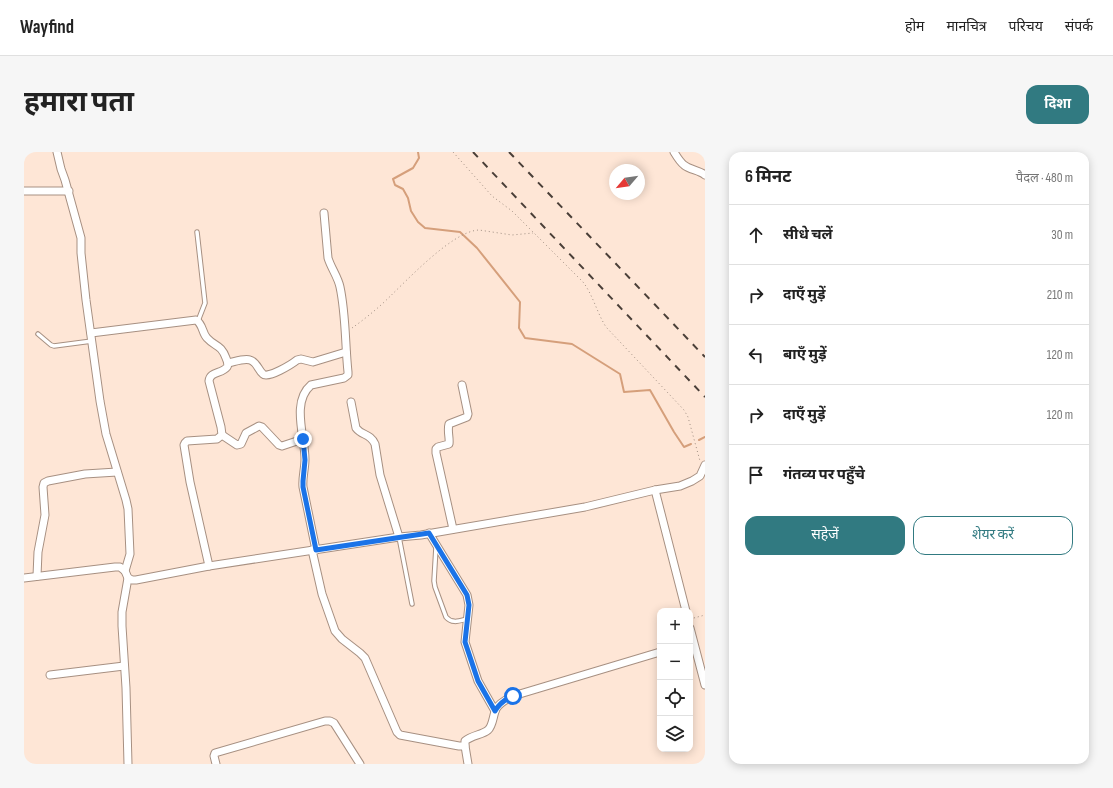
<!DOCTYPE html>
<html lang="hi">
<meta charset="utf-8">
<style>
:root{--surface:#fff;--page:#f6f6f6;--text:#222;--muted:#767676;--line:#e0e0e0;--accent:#317a81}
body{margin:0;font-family:"Sofia Sans Condensed","Noto Sans Devanagari",sans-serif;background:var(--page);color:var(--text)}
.controls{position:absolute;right:12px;bottom:12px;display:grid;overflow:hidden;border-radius:8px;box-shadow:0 2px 10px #0003}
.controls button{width:36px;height:36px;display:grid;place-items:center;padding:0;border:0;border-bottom:1px solid var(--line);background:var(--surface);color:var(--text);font:20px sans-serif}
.compass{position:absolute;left:585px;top:12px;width:36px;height:36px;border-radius:50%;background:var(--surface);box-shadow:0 2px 10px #0003;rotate:241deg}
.stop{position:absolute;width:12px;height:12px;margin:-9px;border:3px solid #1a73e8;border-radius:50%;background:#fff}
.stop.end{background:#1a73e8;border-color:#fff;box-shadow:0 1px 4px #0008}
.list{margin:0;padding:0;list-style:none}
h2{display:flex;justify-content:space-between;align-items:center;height:52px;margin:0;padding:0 16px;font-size:17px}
h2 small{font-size:13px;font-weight:400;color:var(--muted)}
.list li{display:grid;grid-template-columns:26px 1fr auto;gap:12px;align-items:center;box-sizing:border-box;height:60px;padding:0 16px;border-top:1px solid var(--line)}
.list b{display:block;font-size:15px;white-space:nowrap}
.list em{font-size:13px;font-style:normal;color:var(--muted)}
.actions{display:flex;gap:8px;padding:12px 16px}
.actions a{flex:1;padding:9px 0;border:1px solid var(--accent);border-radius:12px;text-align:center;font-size:14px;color:var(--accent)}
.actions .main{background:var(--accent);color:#fff}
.icon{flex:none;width:22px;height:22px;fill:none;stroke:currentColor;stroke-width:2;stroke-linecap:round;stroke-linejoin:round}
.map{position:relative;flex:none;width:681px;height:612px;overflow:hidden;border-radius:12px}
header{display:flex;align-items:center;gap:24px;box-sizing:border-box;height:56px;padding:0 20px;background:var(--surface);border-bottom:1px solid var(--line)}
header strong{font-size:19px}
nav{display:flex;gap:22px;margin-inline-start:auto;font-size:14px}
.intro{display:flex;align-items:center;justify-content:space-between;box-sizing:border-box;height:96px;padding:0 24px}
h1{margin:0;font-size:28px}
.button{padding:10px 18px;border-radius:12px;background:var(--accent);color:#fff;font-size:14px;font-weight:700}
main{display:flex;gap:24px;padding:0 24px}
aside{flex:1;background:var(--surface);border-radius:12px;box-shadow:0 2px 10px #0003}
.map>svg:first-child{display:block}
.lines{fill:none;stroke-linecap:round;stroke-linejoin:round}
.stream{stroke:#d59f7b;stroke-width:2}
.service-casing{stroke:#a79082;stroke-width:5.5}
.minor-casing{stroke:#a79082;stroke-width:9}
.path{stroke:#9e8d81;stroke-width:1;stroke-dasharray:1 3;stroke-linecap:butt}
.service{stroke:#fff;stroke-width:3.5}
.minor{stroke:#fff;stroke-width:7}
.rail{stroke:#4a3f38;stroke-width:2;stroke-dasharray:7 7;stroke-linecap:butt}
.route{stroke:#1a73e8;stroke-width:5}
</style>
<header>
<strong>Wayfind</strong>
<nav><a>होम</a><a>मानचित्र</a><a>परिचय</a><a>संपर्क</a></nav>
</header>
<div class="intro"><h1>हमारा पता</h1><a class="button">दिशा</a></div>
<main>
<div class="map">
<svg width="681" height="612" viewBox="0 0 681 612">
<rect width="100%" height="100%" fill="#fee6d6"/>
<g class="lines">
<!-- stream -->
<g class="stream">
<path d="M394,0L395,6L389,16L369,27L371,33L379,37L384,46L387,59L394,70L401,76L436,80L453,96L496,150L495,176L501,186L548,192L596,222L600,240L626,238L650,280L660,295L667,292"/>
<path d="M675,288L681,285"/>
</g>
<defs>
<g id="service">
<path d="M173,80L181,151L174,169"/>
<path d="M14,182L27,193L30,194L68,189"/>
<path d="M375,385L388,452"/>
<path d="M412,395L410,429L411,435L422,465C428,472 435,469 443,467"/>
</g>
<g id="minor">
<path d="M33,0L37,17L41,28L57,86V101L62,148L76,249L82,282L102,348L104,357L106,402L101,419"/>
<path d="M650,0C653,5 656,10 660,13C666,18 675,18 681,23"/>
<path d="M0,39H45"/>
<path d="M67,181L172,168C179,172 178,181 183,186C191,195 197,192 202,206C203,209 205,212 203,215C198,222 186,219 185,229L197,275L198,283L193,287L163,289L161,291L160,293L166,330L185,414"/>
<path d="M204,211C210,210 220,206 226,208C233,210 234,218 239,222C244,227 268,212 273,208L277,207L289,210L322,200"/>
<path d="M327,250L332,276C338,284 346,281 351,292L356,323L375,385"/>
<path d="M198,283L213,293L217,292L222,281L235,274L238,275L255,293L258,294L279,287"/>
<path d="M631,338L662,459"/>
<path d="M429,377L412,301V297L414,295L425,292C426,286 423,279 425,272L443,265L444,262L438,233"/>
<path d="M405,381L443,443L445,453L441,490L454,529L471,559"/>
<path d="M288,398L298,442L311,479L318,487L336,501L341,506L373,580L376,583L435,594H441"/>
<path d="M292,398L279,335C278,326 281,317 281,307C281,285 267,250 287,233L320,226L324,223V220C321,192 322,163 316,135C314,125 307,116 304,106L300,61"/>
<path d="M13,424L14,400L21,363L19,335L20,331L24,329L61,322L93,320"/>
<path d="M0,426L91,415H96L101,419L104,426L108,428H112L185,414L375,385L397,383L561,355L631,338L656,334L668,329L676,324L681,313"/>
<path d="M104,426L98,460V474L102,536L104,612"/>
<path d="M666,476L681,533"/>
<path d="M26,523L100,514"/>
<path d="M192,612L190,604L191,601L301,569H306L310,571L336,612"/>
<path d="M444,612L441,594V589C448,583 458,583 464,578C469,574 469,563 472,557C475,551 483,547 489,544L636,500"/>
</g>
</defs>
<!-- service casing -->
<use href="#service" class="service-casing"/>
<!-- minor casing -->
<use href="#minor" class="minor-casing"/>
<!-- path -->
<g class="path">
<path d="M429,0L468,44L488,59L559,130C569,143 573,161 582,175L660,258L664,265L676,309"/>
<path d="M328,176C338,169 348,161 357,153C378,134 427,79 455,78L488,83L509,81"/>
<path d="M666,467L681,463"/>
</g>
<!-- service -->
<use href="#service" class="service"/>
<!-- minor -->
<use href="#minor" class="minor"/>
<!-- rail -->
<g class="rail">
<path d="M449,0L681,245"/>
<path d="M485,0L681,205"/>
</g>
</g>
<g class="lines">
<!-- route -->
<path class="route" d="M279,287L281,308L279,329V335L292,398L405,381L443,443L445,453L441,490L454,529L471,559C475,552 482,547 489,544"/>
</g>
</svg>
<div class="controls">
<button>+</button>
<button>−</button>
<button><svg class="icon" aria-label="locate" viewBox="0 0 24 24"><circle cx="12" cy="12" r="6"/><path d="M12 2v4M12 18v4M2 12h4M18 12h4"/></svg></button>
<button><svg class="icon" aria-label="layers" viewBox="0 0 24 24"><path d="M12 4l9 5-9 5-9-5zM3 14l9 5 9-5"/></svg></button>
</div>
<svg class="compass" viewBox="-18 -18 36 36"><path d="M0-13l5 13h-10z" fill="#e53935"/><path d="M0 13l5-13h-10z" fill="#767676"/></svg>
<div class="stop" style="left:489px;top:544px"></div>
<div class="stop end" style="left:279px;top:287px"></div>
</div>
<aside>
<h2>6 मिनट<small>पैदल · 480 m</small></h2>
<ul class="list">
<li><svg class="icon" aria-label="ahead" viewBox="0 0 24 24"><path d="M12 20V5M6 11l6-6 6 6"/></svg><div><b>सीधे चलें</b></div><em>30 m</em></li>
<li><svg class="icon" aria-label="right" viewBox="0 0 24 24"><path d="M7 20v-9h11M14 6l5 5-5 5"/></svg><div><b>दाएँ मुड़ें</b></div><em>210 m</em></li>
<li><svg class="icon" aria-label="left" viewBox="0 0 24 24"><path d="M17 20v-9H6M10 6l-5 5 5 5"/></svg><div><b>बाएँ मुड़ें</b></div><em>120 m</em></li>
<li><svg class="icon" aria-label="right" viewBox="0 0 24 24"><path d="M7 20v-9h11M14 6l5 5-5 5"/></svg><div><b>दाएँ मुड़ें</b></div><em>120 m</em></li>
<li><svg class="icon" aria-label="arrive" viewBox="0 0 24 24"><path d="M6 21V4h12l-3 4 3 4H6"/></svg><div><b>गंतव्य पर पहुँचे</b></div></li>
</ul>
<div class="actions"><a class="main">सहेजें</a><a>शेयर करें</a></div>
</aside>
</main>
